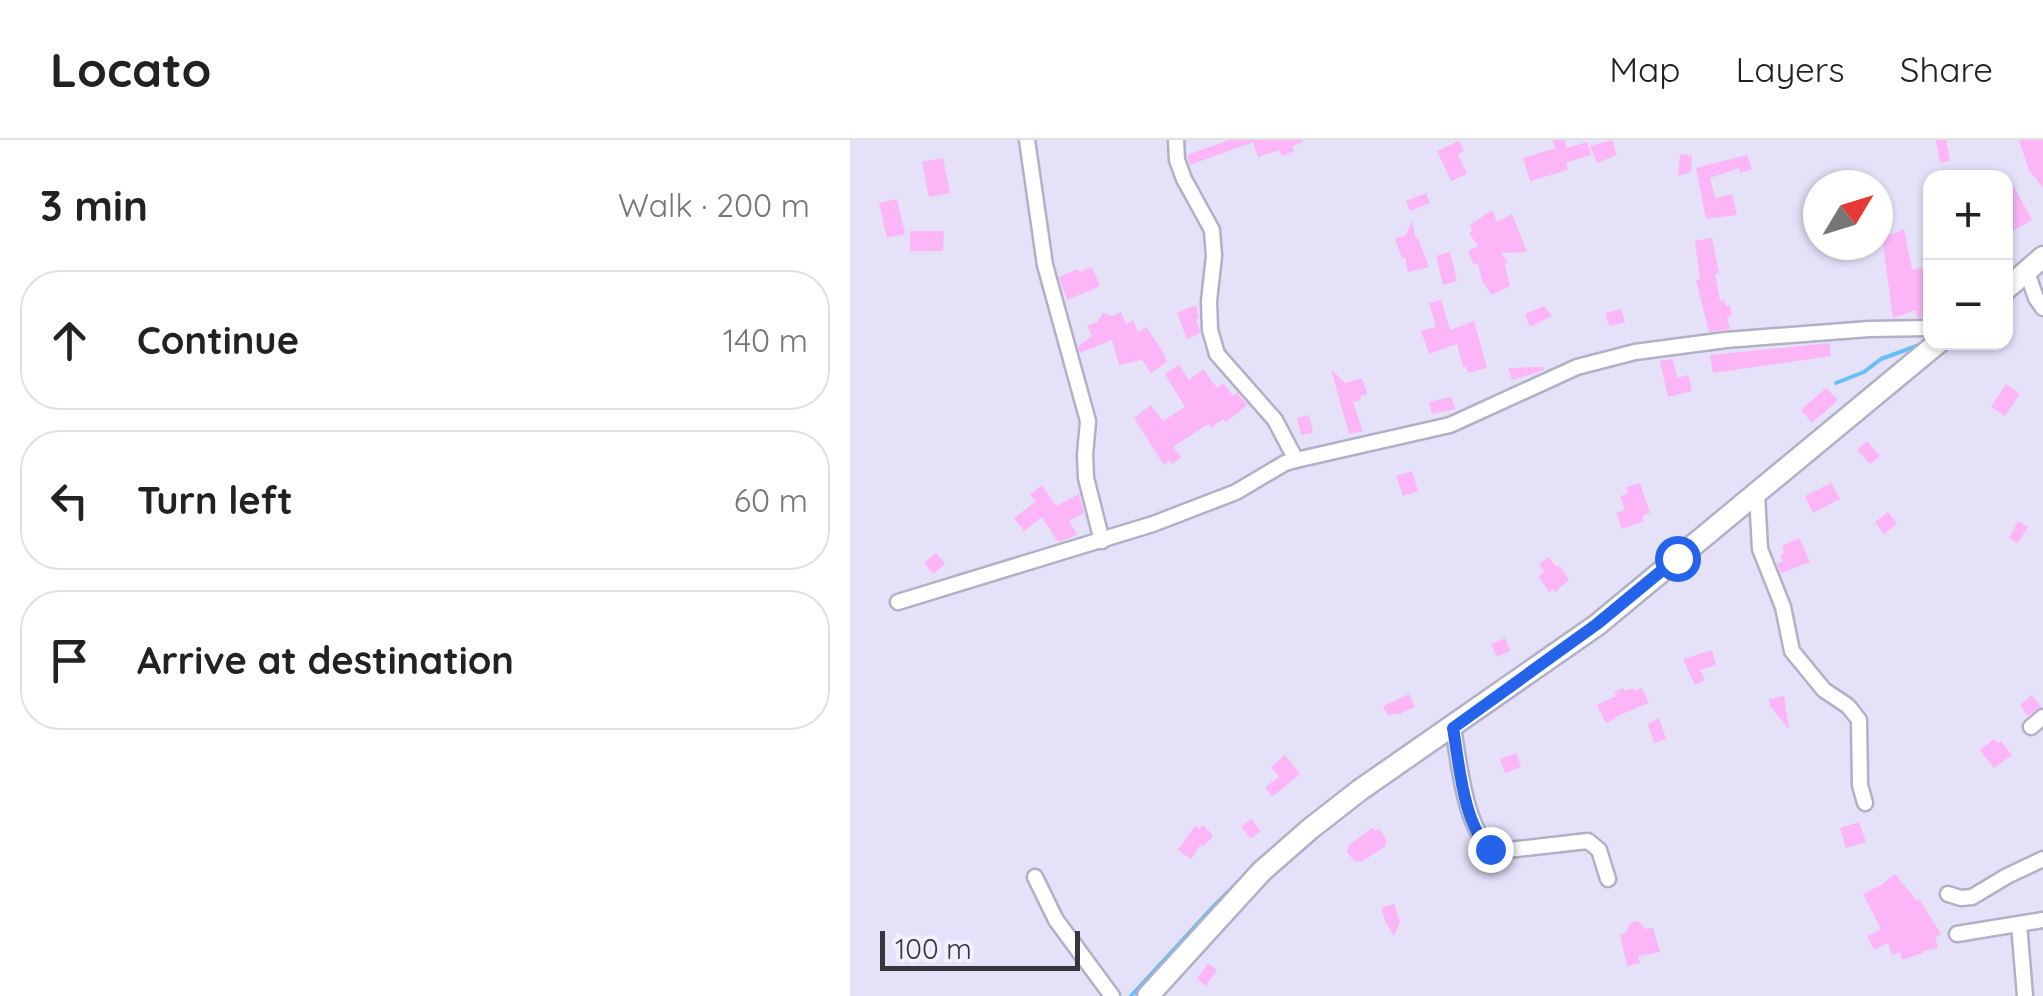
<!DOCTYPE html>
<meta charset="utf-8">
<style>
:root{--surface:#fff;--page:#f2f2f2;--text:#222;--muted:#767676;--line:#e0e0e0}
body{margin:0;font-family:Quicksand,sans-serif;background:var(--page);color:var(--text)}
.controls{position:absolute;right:30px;top:30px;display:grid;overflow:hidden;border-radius:20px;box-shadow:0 2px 8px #0004}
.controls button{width:90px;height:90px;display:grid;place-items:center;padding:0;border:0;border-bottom:2px solid var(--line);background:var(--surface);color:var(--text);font:50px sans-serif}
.compass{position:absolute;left:953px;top:30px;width:90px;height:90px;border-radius:50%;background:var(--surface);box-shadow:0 2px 8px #0004;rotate:52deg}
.scale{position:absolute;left:30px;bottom:25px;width:200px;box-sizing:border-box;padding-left:10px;border:5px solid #37363f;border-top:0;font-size:28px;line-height:35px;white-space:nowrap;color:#37363f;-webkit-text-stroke:8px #f1f0fe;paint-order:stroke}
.stop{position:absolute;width:30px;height:30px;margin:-22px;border:8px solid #2563eb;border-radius:50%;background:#fff}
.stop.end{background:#2563eb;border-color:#fff;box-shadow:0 2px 10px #0008}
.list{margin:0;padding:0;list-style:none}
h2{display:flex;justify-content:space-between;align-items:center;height:130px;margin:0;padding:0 40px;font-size:42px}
h2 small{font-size:32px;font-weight:400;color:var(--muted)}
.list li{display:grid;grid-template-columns:65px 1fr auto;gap:30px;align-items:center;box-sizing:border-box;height:140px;margin:0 20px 20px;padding:0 20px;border:2px solid var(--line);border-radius:40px}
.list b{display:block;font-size:38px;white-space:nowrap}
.list em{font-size:32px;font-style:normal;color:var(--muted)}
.icon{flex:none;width:55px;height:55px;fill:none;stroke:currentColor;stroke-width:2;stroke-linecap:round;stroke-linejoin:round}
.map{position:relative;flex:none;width:1193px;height:856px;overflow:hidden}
header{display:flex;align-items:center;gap:60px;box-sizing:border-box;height:140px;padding:0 50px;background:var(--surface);border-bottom:2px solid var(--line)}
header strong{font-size:48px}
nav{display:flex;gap:55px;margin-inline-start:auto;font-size:35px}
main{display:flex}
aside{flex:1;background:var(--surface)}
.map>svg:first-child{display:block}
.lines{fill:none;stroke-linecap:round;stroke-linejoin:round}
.stream{stroke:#68bff7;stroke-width:4}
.building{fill:#fcb5f7}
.street-casing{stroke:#b2b0c6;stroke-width:19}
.secondary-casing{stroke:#b2b0c6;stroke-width:25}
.street{stroke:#fff;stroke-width:14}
.secondary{stroke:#fff;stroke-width:20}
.route{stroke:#2563eb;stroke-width:12}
</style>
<header>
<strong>Locato</strong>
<nav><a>Map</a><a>Layers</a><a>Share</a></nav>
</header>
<main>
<aside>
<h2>3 min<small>Walk · 200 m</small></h2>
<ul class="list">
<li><svg class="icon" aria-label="ahead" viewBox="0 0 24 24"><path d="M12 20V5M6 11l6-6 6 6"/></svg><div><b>Continue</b></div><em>140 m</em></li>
<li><svg class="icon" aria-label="left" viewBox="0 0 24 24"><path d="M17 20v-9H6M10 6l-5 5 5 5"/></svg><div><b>Turn left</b></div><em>60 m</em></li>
<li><svg class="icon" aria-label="arrive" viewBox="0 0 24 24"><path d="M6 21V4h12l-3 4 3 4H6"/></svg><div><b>Arrive at destination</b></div></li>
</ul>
</aside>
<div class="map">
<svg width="1193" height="856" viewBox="0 0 1193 856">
<rect width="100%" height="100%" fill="#e4e1f9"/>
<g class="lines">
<!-- stream -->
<g class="stream">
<path d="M986,243L1014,232L1031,219L1072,204"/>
<path d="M281,856L361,769L405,725"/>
</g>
</g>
<!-- building -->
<g class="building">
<path d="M379,0H453V2L442,6L444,11L432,16L429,10L408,17L403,2L340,25L337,15Z"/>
<path d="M702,0H714L717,8L737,2L741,15L716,23L718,30L680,41L673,18L706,8Z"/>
<path d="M762,0L767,15L747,23L740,6Z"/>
<path d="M1086,0H1096L1100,21L1090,23Z"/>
<path d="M1169,0H1193V48L1179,30Z"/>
<path d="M609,1L614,11L608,14L617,34L601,41L587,11Z"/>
<path d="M830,14L842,16L841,32L828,36Z"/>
<path d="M897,15L902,29L890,33L889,28L860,38L865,58L882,54L887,75L856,79L846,28Z"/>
<path d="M93,18L100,53L79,57L72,22Z"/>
<path d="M1163,45L1182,80L1159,93L1156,88V49Z"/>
<path d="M576,53L580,63L560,71L556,61Z"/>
<path d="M47,59L55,94L37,98L29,63Z"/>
<path d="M642,70L647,82L662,74L677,112L651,113L658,122L655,125L660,146L641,155L635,144H633L628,123L624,125L618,111L628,106L619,93L623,90L620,85Z"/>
<path d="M562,81L566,99L568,98L579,127L558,132L555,117L552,118L545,99L556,95Z"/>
<path d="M1054,89L1062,130L1072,127L1080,151V176L1077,177L1067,178L1066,170L1043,178L1032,96L1043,94Z"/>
<path d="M60,91H94L93,111H60Z"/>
<path d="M862,98L869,133L865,134L870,161L874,160L876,166H880L882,176L877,177L880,189L859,192L846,140L850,139L845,101Z"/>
<path d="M600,112L607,141L593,145L586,116Z"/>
<path d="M242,127L250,146L217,160L209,137L228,129L230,132Z"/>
<path d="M591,160L600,190L624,181L637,228L618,233L616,226L613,227L607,204L579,214L571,191L586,187L579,163Z"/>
<path d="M346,165L349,178L346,179L350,193L337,199L327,173Z"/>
<path d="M694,166L702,176L680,187L675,174Z"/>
<path d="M771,169L775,182L759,186L755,173Z"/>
<path d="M271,172L276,184L283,180L288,192L296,187L312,210L317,222L301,233L292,220L269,225L262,200L230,213L228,206L242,196L237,186L247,182L253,173L262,176Z"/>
<path d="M979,203L981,216L863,233L860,215Z"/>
<path d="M823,219L827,238L838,235L842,251L818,257L810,221Z"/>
<path d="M329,225L339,240L353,229L367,248L373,243L383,256L387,253L397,265L376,282L373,279L361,288L358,284L323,307L331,317L322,324L320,320L314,325L284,278L301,265L313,281L335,267L315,234Z"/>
<path d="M694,227V230L662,240L658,228Z"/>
<path d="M481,229L495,243L512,238L517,254L510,256L511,260L503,262L513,291L499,294Z"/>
<path d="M1156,244L1170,254L1155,276L1141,267Z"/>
<path d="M976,248L988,260L962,283L951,270Z"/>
<path d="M601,257L605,269L582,274L579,262Z"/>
<path d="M459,275L463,293L451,295L447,278Z"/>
<path d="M1017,301L1030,316L1020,324L1007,310Z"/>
<path d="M562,331L568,351L553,356L546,336Z"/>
<path d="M790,343L800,373L792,376L794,381L772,389L766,373L775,370L770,356L778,354L776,347Z"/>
<path d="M981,343L990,359L963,373L955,356Z"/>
<path d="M192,345L206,366L229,354L234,373L219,381L227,394L220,398L208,402L192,377L174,391L164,378L186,361L180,355Z"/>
<path d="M1038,372L1047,384L1034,394L1025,382Z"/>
<path d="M1168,381L1178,387L1168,403L1159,398Z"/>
<path d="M949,398L960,422L931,433L927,424L933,421L930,415L935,413L932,406Z"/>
<path d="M86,413L95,424L83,434L74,423Z"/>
<path d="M698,417L707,427L710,426L719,440L705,452L703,449L699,452L688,436L695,432L689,425Z"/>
<path d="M655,498L660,511L647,517L641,504Z"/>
<path d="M862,510L866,525L850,530L855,540L845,545L833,519Z"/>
<path d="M774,548L775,551L783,548L784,551L792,548L799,563L765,577L766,578L756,583L747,565L766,556L764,552Z"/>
<path d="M559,554L565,567L547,575L546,573L538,576L533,566Z"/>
<path d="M1182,555L1191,567L1178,576L1170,565Z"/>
<path d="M934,556L939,589L920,566L919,559Z"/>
<path d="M809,578L816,599L804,603L798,584Z"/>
<path d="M1144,599L1148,603L1151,601L1162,615L1144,628L1130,610Z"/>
<path d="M666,613L671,627L655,633L650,619Z"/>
<path d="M435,615L450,634L422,657L415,647L429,637L421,627Z"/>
<path d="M401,679L411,691L401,699L391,687Z"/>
<path d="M1009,682L1016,702L996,708L990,688Z"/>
<path d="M353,685L363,695L362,698L353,706L351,704L341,719L328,710L345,686L349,689Z"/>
<path d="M522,688L525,691L529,689L537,701L534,704L536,706L511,722L504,721L497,712L499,705Z"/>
<path d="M1045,734L1067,761L1069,759L1091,794L1085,798L1088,808L1073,811V813L1052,820L1050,812L1042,815L1038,803L1024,810L1017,796L1031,789L1013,754L1031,745Z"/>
<path d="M544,764L550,782L544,796L536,783L531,768Z"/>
<path d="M788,781L795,789L803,788L810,812L788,816L790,823L777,826L770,794H774L782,782Z"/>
<path d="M358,823L367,830L356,846L347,839Z"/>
</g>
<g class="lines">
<defs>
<g id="street">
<path d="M177,0L195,125L238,281L235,315L236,338L252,401"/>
<path d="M326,0L327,20L334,39L362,90L364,116L359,161L360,190L367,214L425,280L446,320"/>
<path d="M1177,132L1186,158L1193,168"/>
<path d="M907,354L910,409L933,467L942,511L974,550L998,566L1009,580L1010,645L1015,663"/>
<path d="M48,462L303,384L386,352L435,323L446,320L600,285L727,227L785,212L876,200L1019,189L1080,188"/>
<path d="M1181,587L1193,577"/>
<path d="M603,588C609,619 615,702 649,711L738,701L749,710L758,739"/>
<path d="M185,737L206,780L262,856"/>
<path d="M1098,754L1111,758L1122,757L1157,736L1193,719"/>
<path d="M1169,784L1175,856"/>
<path d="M1107,794L1193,780"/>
</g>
<g id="secondary">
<path d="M1156,149L1193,117"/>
<path d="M298,856L412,731L460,689L510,650L747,485L1089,202"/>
</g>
</defs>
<!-- street casing -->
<use href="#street" class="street-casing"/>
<!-- secondary casing -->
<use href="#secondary" class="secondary-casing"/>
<!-- street -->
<use href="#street" class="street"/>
<!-- secondary -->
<use href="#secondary" class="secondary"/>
</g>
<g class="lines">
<!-- route -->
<path class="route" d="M640,709C613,685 609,622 603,588L747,484L827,418"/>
</g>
</svg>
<div class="controls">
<button>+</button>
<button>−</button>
</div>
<svg class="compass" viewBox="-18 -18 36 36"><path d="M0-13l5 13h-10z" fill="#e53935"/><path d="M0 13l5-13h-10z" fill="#767676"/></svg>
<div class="scale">100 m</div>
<div class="stop" style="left:827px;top:418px"></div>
<div class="stop end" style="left:640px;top:709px"></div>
</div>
</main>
